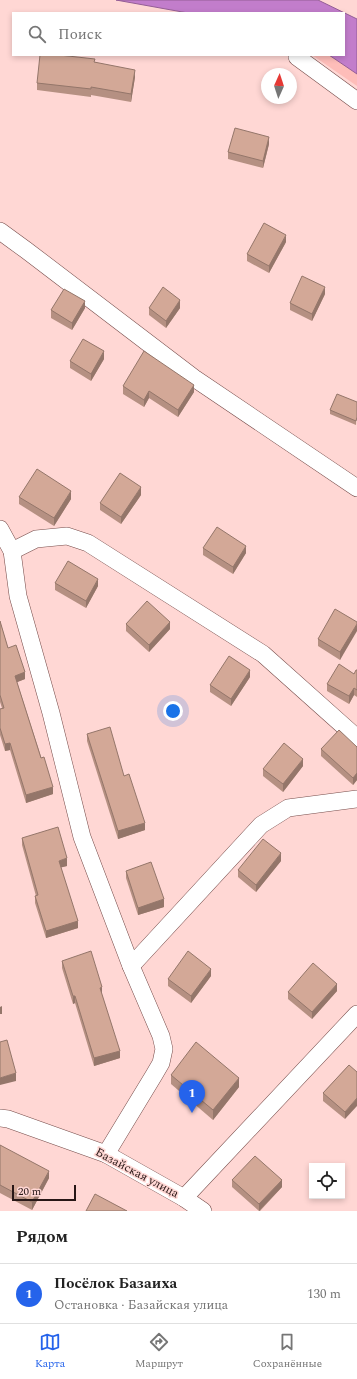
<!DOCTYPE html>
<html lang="ru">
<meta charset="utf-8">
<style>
:root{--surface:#fff;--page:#f6f6f6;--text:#222;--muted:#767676;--line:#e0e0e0;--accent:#2563eb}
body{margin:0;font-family:Spectral,serif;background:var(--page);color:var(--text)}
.controls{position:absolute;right:12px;bottom:12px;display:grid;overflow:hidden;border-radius:0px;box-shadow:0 2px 6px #0003}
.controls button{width:36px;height:36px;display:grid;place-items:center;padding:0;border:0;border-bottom:1px solid var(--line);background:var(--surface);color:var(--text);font:20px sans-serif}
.compass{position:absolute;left:261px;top:68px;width:36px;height:36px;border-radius:50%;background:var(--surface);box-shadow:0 2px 6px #0003;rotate:3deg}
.scale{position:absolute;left:12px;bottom:10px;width:64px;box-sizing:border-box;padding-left:4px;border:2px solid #281716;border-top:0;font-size:11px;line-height:14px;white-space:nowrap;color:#281716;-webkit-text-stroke:3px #ffd7d4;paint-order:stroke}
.you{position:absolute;left:173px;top:711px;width:14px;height:14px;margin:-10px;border:3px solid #fff;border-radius:50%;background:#1a73e8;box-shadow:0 0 0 6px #1a73e833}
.badge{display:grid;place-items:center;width:26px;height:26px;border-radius:50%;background:var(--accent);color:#fff;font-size:13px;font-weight:700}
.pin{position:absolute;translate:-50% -33px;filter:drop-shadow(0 1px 2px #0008)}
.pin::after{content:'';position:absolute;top:21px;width:14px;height:12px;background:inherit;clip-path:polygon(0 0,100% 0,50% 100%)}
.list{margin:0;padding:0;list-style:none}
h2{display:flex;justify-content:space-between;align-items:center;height:52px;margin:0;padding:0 16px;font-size:17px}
h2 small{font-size:13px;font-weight:400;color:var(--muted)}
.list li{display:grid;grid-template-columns:26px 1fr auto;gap:12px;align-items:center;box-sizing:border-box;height:60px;padding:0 16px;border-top:1px solid var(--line)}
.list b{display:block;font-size:15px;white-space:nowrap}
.list p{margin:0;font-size:13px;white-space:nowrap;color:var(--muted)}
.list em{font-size:13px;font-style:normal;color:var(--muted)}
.icon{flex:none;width:22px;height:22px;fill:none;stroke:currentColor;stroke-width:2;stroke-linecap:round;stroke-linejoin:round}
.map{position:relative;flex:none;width:357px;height:1211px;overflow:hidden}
.search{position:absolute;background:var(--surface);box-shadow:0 2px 6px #0003;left:12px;right:12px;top:12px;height:44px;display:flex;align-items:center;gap:10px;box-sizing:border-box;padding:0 14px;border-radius:0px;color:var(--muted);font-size:15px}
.sheet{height:112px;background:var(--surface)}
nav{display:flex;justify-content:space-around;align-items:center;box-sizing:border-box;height:56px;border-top:1px solid var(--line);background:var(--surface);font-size:11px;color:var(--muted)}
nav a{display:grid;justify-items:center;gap:2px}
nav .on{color:var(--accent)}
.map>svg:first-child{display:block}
.green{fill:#febdb9}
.water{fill:#c27dcb;stroke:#945e95}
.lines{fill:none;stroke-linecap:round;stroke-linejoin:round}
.street-casing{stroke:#774d4b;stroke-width:18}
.street{stroke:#fff;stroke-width:17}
.wall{fill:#b59082}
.shaded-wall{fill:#94766a}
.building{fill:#d3a897;stroke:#94766a}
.labels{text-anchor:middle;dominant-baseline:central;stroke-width:3;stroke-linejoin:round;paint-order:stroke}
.street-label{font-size:12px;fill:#281716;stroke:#ffd7d4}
</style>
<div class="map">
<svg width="357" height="1211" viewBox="0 0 357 1211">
<rect width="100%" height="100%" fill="#ffd7d4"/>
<!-- green -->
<path class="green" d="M312,55H329L357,74V86Z"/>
<!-- water -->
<path class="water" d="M116,0H318L357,19V74L329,55H344V13H188Z"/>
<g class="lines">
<defs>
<g id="street">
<path d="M297,57L357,101"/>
<path d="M0,231L26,250L194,378L357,488"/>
<path d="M0,529L12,551L18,596L51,713L82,837L131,966L161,1036L164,1049L161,1063L154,1075L106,1154"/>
<path d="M12,551L36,539L67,536L88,543L263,654L357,738"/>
<path d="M131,966L261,825L288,808L357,799"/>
<path d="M0,1118L8,1119L106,1154L184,1198L203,1211"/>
<path d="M184,1198L357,1014"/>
</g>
</defs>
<!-- street casing -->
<use href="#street" class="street-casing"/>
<!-- street -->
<use href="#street" class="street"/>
</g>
<!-- wall -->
<g class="wall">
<path d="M95,62L135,77L131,102L91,95V97L37,90V83Z"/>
<path d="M269,144L263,168L228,159V152Z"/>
<path d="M286,242L269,273L247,261V254Z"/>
<path d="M325,294L312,321L290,310V303Z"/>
<path d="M85,308L72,330L51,318V310Z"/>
<path d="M149,308H180L166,328L149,315Z"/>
<path d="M104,359L91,381L70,368V361Z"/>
<path d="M123,386L194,392L178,417L149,398L144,407L123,394Z"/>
<path d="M357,402L356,425L330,414V410Z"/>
<path d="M141,495L121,524L100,510V503Z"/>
<path d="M19,497L71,499L54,526L19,504Z"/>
<path d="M203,548L246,553L233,574L203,555Z"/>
<path d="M55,583L98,586L86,608L55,590Z"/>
<path d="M0,621L8,648L25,679L17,682L53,794L26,803L10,750L5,751L0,735V709L2,708L0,702Z"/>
<path d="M357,622L340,660L318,646V639Z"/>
<path d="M126,624L170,629L149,652L126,631Z"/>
<path d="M357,670V697L354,695L349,704L327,691V684L354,674Z"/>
<path d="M250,677L231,706L210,692V685Z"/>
<path d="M87,734L124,776L145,830L118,839L87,741Z"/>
<path d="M357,747V780L353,785L321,756V749Z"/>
<path d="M303,766L283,792L263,776V769Z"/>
<path d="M22,838L67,866L61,867L78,928L46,938L35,903V896H36L22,845Z"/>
<path d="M281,861L256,892L238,877V870Z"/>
<path d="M126,871L164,907L138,915L126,878Z"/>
<path d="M62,961L102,995L120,1058L94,1066L75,1003L73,1004L62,968Z"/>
<path d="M211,976L191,1003L168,986V979Z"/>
<path d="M337,991L312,1019L288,999V992Z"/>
<path d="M349,1065L345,1119L323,1101V1093Z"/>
<path d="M171,1075L239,1087L213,1120L171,1084Z"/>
<path d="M0,1145L49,1178L32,1210L0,1193Z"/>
<path d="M232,1180L282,1187L260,1211H259L232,1187Z"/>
</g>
<!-- shaded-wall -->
<g class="shaded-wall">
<path d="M135,70V77L131,102V94Z"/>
<path d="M269,137V144L263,168V161Z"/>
<path d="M286,235V242L269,273V266Z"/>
<path d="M325,287V294L312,321V314Z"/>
<path d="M180,300V308L166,328V321Z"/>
<path d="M85,301V308L72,330V323Z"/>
<path d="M104,351V359L91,381V374Z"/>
<path d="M194,385V392L178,417V410Z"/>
<path d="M149,391V398L144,407V400Z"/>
<path d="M141,487V495L121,524V517Z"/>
<path d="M71,491V499L54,526V518Z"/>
<path d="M246,546V553L233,574V567Z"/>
<path d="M98,579V586L86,608V601Z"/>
<path d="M170,622V629L149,652V645Z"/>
<path d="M357,624V631L340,660V652Z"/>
<path d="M250,670V677L231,706V699Z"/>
<path d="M25,672V679L15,683V676Z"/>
<path d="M354,688V695L349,704V696Z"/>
<path d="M10,743V750L5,751V744Z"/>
<path d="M303,759V766L283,792V784Z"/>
<path d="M357,773V780L353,785V778Z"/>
<path d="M53,787V794L26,803V795Z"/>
<path d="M145,823V830L118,839V831Z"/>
<path d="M281,853V861L256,892V885Z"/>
<path d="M67,858V866L59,868V861Z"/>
<path d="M164,899V907L138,915V908Z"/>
<path d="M78,921V928L46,938V931Z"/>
<path d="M211,969V976L191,1003V996Z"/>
<path d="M337,984V991L312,1019V1012Z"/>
<path d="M102,987V995L100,988Z"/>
<path d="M73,996H75V1003L73,1004Z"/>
<path d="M2,1006V1014H0V1007Z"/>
<path d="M120,1051V1058L94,1066V1058Z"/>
<path d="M16,1073V1081L0,1085V1078Z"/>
<path d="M239,1078V1087L213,1120V1110Z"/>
<path d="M357,1098V1106L345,1119V1112Z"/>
<path d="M49,1171V1178L32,1210V1202Z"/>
<path d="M282,1180V1187L259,1211V1204Z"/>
</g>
<!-- building -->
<g class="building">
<path d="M40,55H59L95,59L94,62L135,70L131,94L91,87V89L37,83Z"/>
<path d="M235,128L269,137L263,161L228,152Z"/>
<path d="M264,223L286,235L269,266L247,254Z"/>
<path d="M302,276L325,287L312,314L290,303Z"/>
<path d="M163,287L180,300L166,321L149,308Z"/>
<path d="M64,289L85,301L72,323L51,310Z"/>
<path d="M83,339L104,351L91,374L70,361Z"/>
<path d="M144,351L194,385L178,410L149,391L144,400L123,386Z"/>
<path d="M337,394L357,402V417L356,421L330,410Z"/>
<path d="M37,469L71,491L54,518L19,497Z"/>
<path d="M120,473L141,487L121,517L100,503Z"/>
<path d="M217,527L246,546L233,567L203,548Z"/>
<path d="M68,561L98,579L86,601L55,583Z"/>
<path d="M147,601L170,622L149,645L126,624Z"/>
<path d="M335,609L357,622V624L340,652L318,639Z"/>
<path d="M0,621L8,648L16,645L25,672L15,676L41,758L44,757L53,787L26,795L10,743L5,744L0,728V709L4,708L0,695Z"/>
<path d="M229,656L250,670L231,699L210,685Z"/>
<path d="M339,664L354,674L356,670H357V690L354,688L349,696L327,684Z"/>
<path d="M110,727L124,776L129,774L145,823L118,831L87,734Z"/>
<path d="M339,730L357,747V773L353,778L321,749Z"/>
<path d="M284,743L303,759L283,784L263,769Z"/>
<path d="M58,827L67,858L59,861L78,921L46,931L35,896L38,895L22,838Z"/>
<path d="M263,839L281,853L256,885L238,870Z"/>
<path d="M151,862L164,899L138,908L126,871Z"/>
<path d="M91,951L102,987L100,988L120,1051L94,1058L75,996H73L62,961Z"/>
<path d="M188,951L211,969L191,996L168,979Z"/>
<path d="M313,963L337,984L312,1012L288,992Z"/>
<path d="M7,1040L16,1073L0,1078V1042Z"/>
<path d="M196,1042L239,1078L213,1110L171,1075Z"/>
<path d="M349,1065L357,1072V1098L345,1112L323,1093Z"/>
<path d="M0,1145L49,1171L32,1202L0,1185Z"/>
<path d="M255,1156L282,1180L259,1204L232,1180Z"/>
<path d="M95,1194L127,1211H86Z"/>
</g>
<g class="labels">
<!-- street labels -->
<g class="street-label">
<text transform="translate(137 1173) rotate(28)">Базайская улица</text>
</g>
</g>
</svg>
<div class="controls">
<button><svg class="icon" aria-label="locate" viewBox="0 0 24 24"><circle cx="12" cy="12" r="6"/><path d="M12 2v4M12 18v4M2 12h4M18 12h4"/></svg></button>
</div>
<svg class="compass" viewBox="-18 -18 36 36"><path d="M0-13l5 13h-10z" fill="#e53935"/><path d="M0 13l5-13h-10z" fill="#767676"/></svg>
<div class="scale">20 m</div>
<div class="you"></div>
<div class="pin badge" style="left:192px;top:1113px">1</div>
<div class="search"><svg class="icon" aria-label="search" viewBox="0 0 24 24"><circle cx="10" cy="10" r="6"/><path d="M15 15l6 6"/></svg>Поиск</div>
</div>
<section class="sheet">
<h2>Рядом<small></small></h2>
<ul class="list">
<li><span class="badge">1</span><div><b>Посёлок Базаиха</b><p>Остановка · Базайская улица</p></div><em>130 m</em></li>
</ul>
</section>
<nav>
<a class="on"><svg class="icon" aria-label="map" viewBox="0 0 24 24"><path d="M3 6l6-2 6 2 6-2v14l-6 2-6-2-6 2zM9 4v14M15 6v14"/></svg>Карта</a>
<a><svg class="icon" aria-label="directions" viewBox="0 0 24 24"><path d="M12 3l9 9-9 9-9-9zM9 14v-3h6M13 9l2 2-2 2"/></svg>Маршрут</a>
<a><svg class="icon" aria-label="saved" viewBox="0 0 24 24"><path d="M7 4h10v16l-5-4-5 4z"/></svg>Сохранённые</a>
</nav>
